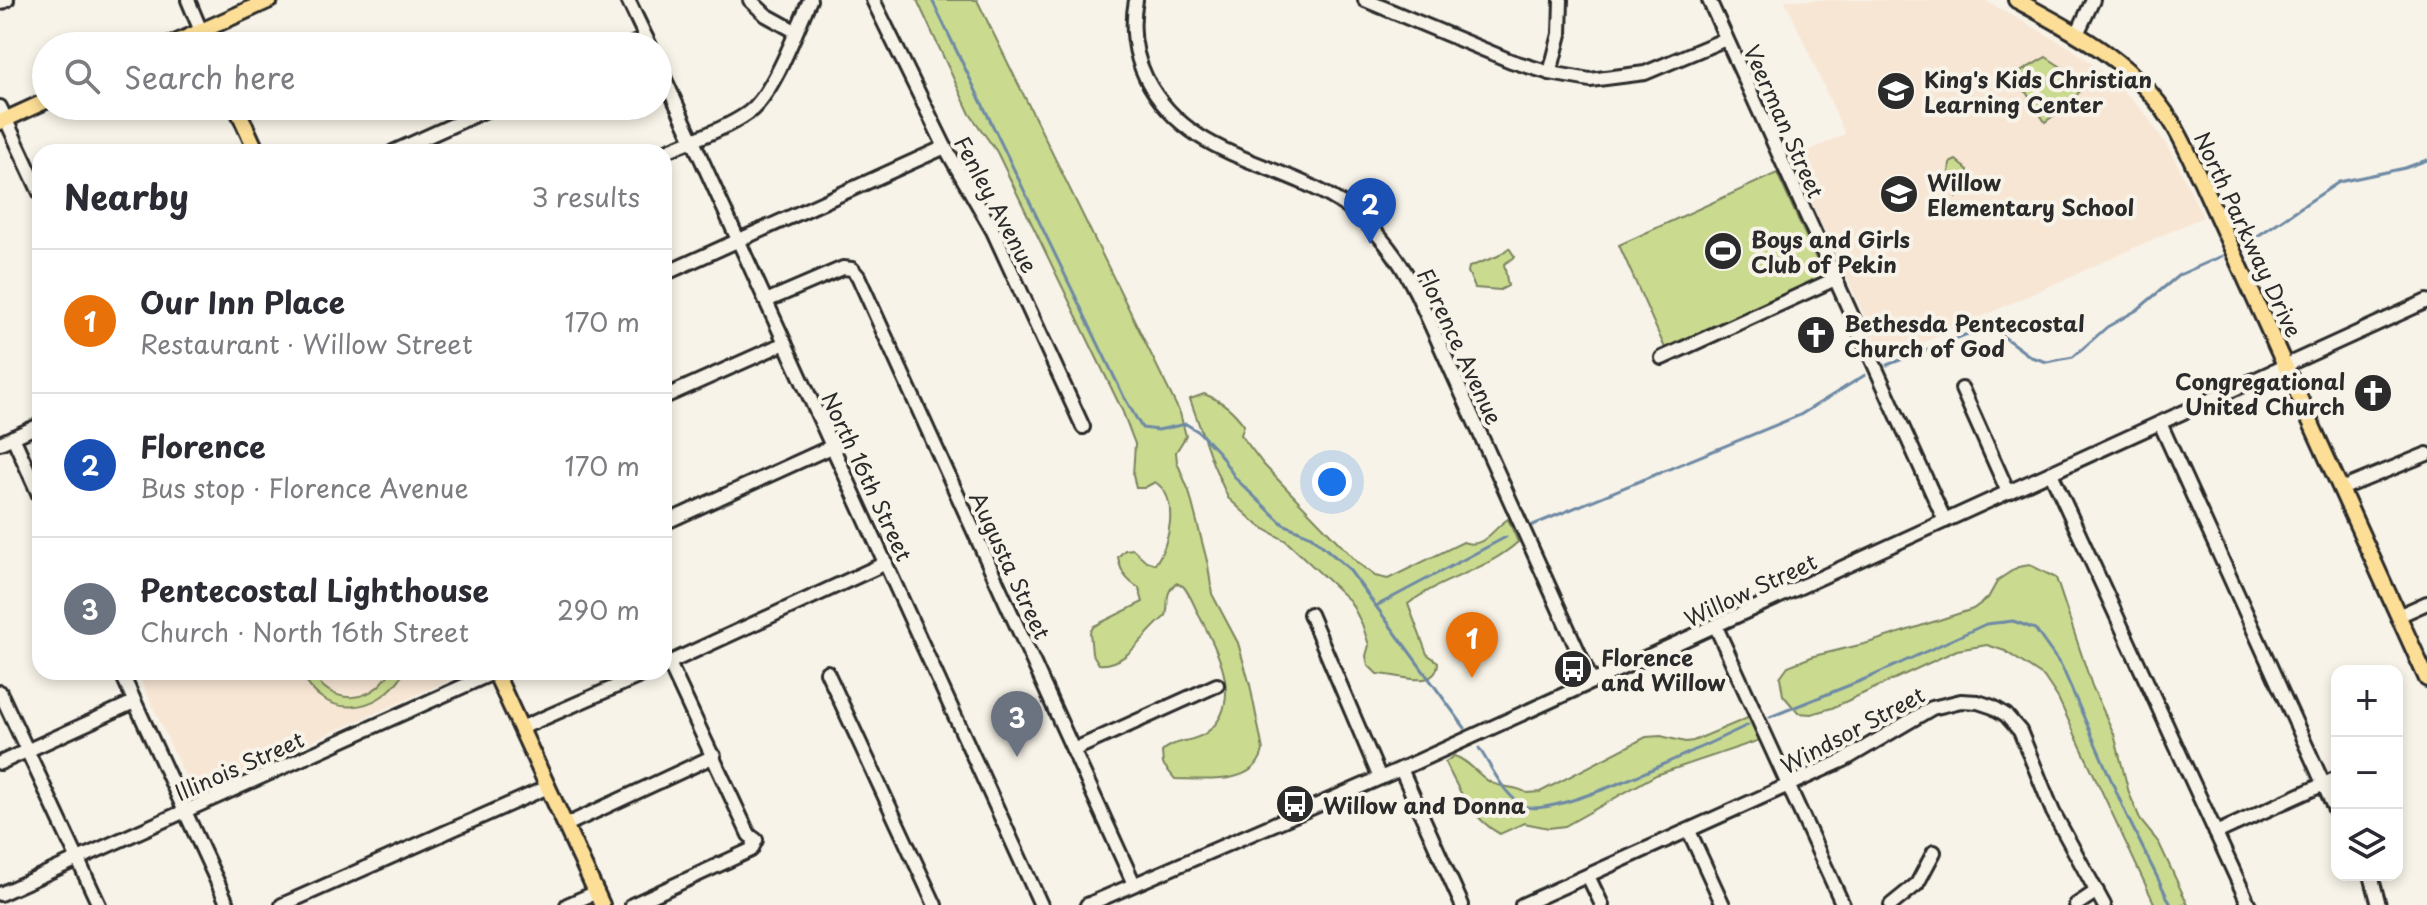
<!DOCTYPE html>
<meta charset="utf-8">
<style>
:root{--surface:#fff;--page:#f7f7f7;--text:#2b2b33;--muted:#7c7c81;--line:#e1e1e2;--accent:#2b2b2b}
body{margin:0;font-family:"Playpen Sans",sans-serif;background:var(--page);color:var(--text)}
.controls{position:absolute;right:24px;bottom:24px;display:grid;overflow:hidden;border-radius:16px;box-shadow:0 4px 12px #0003}
.controls button{width:72px;height:72px;display:grid;place-items:center;padding:0;border:0;border-bottom:2px solid var(--line);background:var(--surface);color:var(--text);font:40px sans-serif}
.you{position:absolute;left:1332px;top:482px;width:28px;height:28px;margin:-20px;border:6px solid #fff;border-radius:50%;background:#1a73e8;box-shadow:0 0 0 12px #1a73e833}
.badge{display:grid;place-items:center;width:52px;height:52px;border-radius:50%;background:var(--accent);color:#fff;font-size:26px;font-weight:700}
.pin{position:absolute;translate:-50% -66px;filter:drop-shadow(0 2px 4px #0008)}
.pin::after{content:'';position:absolute;top:42px;width:28px;height:24px;background:inherit;clip-path:polygon(0 0,100% 0,50% 100%)}
.list{margin:0;padding:0;list-style:none}
h2{display:flex;justify-content:space-between;align-items:center;height:104px;margin:0;padding:0 32px;font-size:34px}
h2 small{font-size:26px;font-weight:400;color:var(--muted)}
.list li{display:grid;grid-template-columns:52px 1fr auto;gap:24px;align-items:center;box-sizing:border-box;height:144px;padding:0 32px;border-top:2px solid var(--line)}
.list b{display:block;font-size:30px;white-space:nowrap}
.list p{margin:0;font-size:26px;white-space:nowrap;color:var(--muted)}
.list em{font-size:26px;font-style:normal;color:var(--muted)}
.icon{flex:none;width:44px;height:44px;fill:none;stroke:currentColor;stroke-width:2;stroke-linecap:round;stroke-linejoin:round}
.map{position:relative;flex:none;width:2427px;height:905px;overflow:hidden}
.search{position:absolute;background:var(--surface);box-shadow:0 4px 12px #0003;left:32px;top:32px;width:640px;height:88px;display:flex;align-items:center;gap:20px;box-sizing:border-box;padding:0 28px;border-radius:44px;color:var(--muted);font-size:30px}
.panel{position:absolute;background:var(--surface);box-shadow:0 4px 12px #0003;left:32px;top:144px;width:640px;height:536px;border-radius:24px}
.map>svg:first-child{display:block}
.built{fill:#f8e6d5}
.green{fill:#cadb90;stroke:#7a835e;stroke-width:2}
.lines{fill:none;stroke-linecap:round;stroke-linejoin:round}
.stream{stroke:#6e89a4;stroke-width:3}
.minor-casing{stroke:#2b2b2b;stroke-width:18}
.major-casing{stroke:#2b2b2b;stroke-width:20}
.minor{stroke:#f7f3e8;stroke-width:12}
.major{stroke:#fcde96;stroke-width:14}
.labels{text-anchor:middle;dominant-baseline:central;stroke-width:8;stroke-linejoin:round;paint-order:stroke}
.poi-label{font-size:22px;font-weight:bold;fill:#2b2b2b;stroke:#f7f3e8;text-anchor:start}
.street-label{font-size:22px;fill:#2b2b2b;stroke:#f7f3e8}
</style>
<div class="map">
<svg width="2427" height="905" viewBox="0 0 2427 905">
<rect width="100%" height="100%" fill="#f7f3e8"/>
<filter id="ink" filterUnits="userSpaceOnUse"><feTurbulence type="fractalNoise" baseFrequency=".0125" numOctaves="2"/><feDisplacementMap in="SourceGraphic" scale="16" xChannelSelector="R" yChannelSelector="G"/><feConvolveMatrix kernelMatrix="1 2 1 2 8 2 1 2 1" color-interpolation-filters="sRGB"/></filter>
<g filter="url(#ink)">
<!-- built -->
<g class="built">
<path d="M1785,0H1984L2071,48L2108,76L2145,113L2173,155L2203,217L1885,360L1791,159L1845,134Z"/>
<path d="M137,672H468L193,794Z"/>
</g>
<!-- green -->
<g class="green">
<path d="M917,0H977L1180,413L1186,436L1176,452L1177,462L1189,491L1208,565L1212,594L1238,643L1250,685L1263,750C1256,787 1202,779 1175,779L1163,764L1162,752C1174,739 1192,743 1206,733C1245,704 1218,651 1201,619C1195,608 1191,595 1183,586L1176,583C1163,595 1170,602 1166,616C1144,632 1128,667 1099,664L1092,653L1090,632L1094,626L1143,602L1139,588C1126,580 1121,573 1118,557L1125,550L1133,549L1146,561L1155,564C1170,545 1180,498 1155,482L1144,488H1136L1133,475L1135,444L1122,410L997,152L970,114Z"/>
<path d="M2046,57L2066,70L2082,89L2068,105L2045,122L2015,75Z"/>
<path d="M1956,160L1968,170L1966,195L1956,197L1948,183L1950,163Z"/>
<path d="M1777,173L1824,276L1665,348L1619,245Z"/>
<path d="M1509,248L1515,257L1504,264L1508,286L1500,290L1475,288L1468,272L1469,267L1498,256Z"/>
<path d="M1204,394C1222,401 1232,409 1244,425L1241,435L1264,465L1358,563L1375,576L1388,579L1463,542C1484,550 1493,528 1508,519L1518,542C1486,571 1441,578 1408,604L1427,654L1438,662C1437,693 1396,673 1377,674L1368,665L1366,656L1369,645L1362,624L1350,601L1286,541L1259,526L1228,498L1213,464L1190,399Z"/>
<path d="M2030,565L2056,578L2092,686L2114,734L2129,793L2141,821L2159,843L2188,905H2155L2058,698L2044,677L2005,651L1987,645L1957,650L1832,708L1811,714L1798,713L1783,695L1780,677L1788,666L1814,656L1868,643L1973,609L1988,598L1998,580L2018,567Z"/>
<path d="M301,672H311C331,706 371,705 390,672H404C380,715 323,721 301,672Z"/>
<path d="M1750,717L1760,740L1656,775L1565,826L1549,828L1524,823L1500,834C1473,820 1458,789 1445,762L1454,756C1467,759 1478,775 1490,782C1502,789 1515,785 1527,793L1540,792L1646,737L1661,736L1685,742L1693,741Z"/>
</g>
<g class="lines">
<!-- stream -->
<g class="stream">
<path d="M932,0L1124,397L1142,428L1158,430L1186,424L1199,432L1219,453L1236,479L1283,524L1311,536L1348,568L1465,728"/>
<path d="M2247,243L2339,182L2405,168L2427,160"/>
<path d="M1887,365L1965,335L1993,329L2031,357L2047,362L2073,357L2107,327L2137,310L2179,275L2222,256"/>
<path d="M1533,525L1800,415L1865,375"/>
<path d="M1376,606L1506,537"/>
<path d="M1770,717L1870,677L1986,624L2013,621L2035,629L2062,667L2126,814L2171,905"/>
<path d="M1479,748C1491,766 1504,796 1524,806C1553,821 1713,741 1748,725"/>
</g>
<defs>
<g id="minor">
<path d="M188,0L201,31"/>
<path d="M628,0L650,46"/>
<path d="M750,0L766,15L795,31"/>
<path d="M873,0L945,147L993,231L1083,427"/>
<path d="M1136,0C1131,26 1134,54 1146,78C1187,158 1270,158 1338,201C1373,223 1399,257 1417,294L1592,682"/>
<path d="M1365,0L1511,61L1550,73L1590,80L1645,73L1726,39"/>
<path d="M1709,0L1945,521"/>
<path d="M0,3L7,0"/>
<path d="M2077,34L2093,0"/>
<path d="M628,46L646,38"/>
<path d="M658,64L1041,905"/>
<path d="M1550,73L1560,34L1561,0"/>
<path d="M0,107L40,193"/>
<path d="M393,152L495,106"/>
<path d="M664,152C691,140 724,130 748,113C774,94 796,30 810,0"/>
<path d="M664,274L945,147"/>
<path d="M766,301L843,268L852,269L858,276L1134,884"/>
<path d="M1662,358L1835,279"/>
<path d="M1962,389L2008,492"/>
<path d="M664,397L785,343"/>
<path d="M2160,423L2337,814"/>
<path d="M13,437L40,497"/>
<path d="M0,443L40,425"/>
<path d="M2051,473L2249,905"/>
<path d="M2341,489L2427,454"/>
<path d="M664,523L833,446"/>
<path d="M1310,614L1380,778"/>
<path d="M2398,616L2427,603"/>
<path d="M1716,627L1843,905"/>
<path d="M664,665L886,563"/>
<path d="M121,672L228,905"/>
<path d="M827,672L935,905"/>
<path d="M0,692L99,905"/>
<path d="M521,728L649,672"/>
<path d="M1073,750L1217,685"/>
<path d="M0,763L134,702"/>
<path d="M1401,769L1462,905"/>
<path d="M566,825L714,756"/>
<path d="M1689,831L1723,905"/>
<path d="M2216,833L2337,778"/>
<path d="M2371,875L2379,905"/>
<path d="M1588,876L1602,905"/>
<path d="M0,894L495,672"/>
<path d="M282,905L548,787"/>
<path d="M567,905L597,892"/>
<path d="M632,905L751,850L756,840L749,835L669,663"/>
<path d="M1087,905L1401,769L2427,301"/>
<path d="M1522,905L1844,760L1932,708L1961,701L1978,702L1993,707L2006,715L2020,731L2053,812L2104,905"/>
<path d="M1891,905L1917,884L1934,852"/>
<path d="M2076,905L2097,891"/>
</g>
<g id="major">
<path d="M2016,0C2075,32 2134,62 2171,121C2182,138 2190,157 2199,176L2427,679"/>
<path d="M168,46L270,0"/>
<path d="M236,106L257,152"/>
<path d="M0,122L46,101"/>
<path d="M495,672L602,905"/>
</g>
</defs>
<!-- minor casing -->
<use href="#minor" class="minor-casing"/>
<!-- major casing -->
<use href="#major" class="major-casing"/>
<!-- minor -->
<use href="#minor" class="minor"/>
<!-- major -->
<use href="#major" class="major"/>
</g>
</g>
<!-- icons -->
<defs>
<symbol id="school-disc" viewBox="-11 -11 22 22"><circle r="9.5" fill="#2b2b2b" stroke="#f7f3e8"/><path d="M0-5L7-2L0 1L-7-2ZM-4 1L0 2.5L4 1V4Q0 6-4 4Z" fill="#fff"/></symbol>
<symbol id="stadium-disc" viewBox="-11 -11 22 22"><circle r="9.5" fill="#2b2b2b" stroke="#f7f3e8"/><path d="M0-5a6.5 5 0 1 0 0 10a6.5 5 0 1 0 0-10ZM-3.5-1.8h7v3.6h-7Z" fill="#fff"/></symbol>
<symbol id="church-disc" viewBox="-11 -11 22 22"><circle r="9.5" fill="#2b2b2b" stroke="#f7f3e8"/><path d="M-1.2-6h2.4v3.5h3.3v2.4h-3.3V6h-2.4V-.1h-3.3v-2.4h3.3Z" fill="#fff"/></symbol>
<symbol id="bus-disc" viewBox="-11 -11 22 22"><circle r="9.5" fill="#2b2b2b" stroke="#f7f3e8"/><path d="M-5-6H5V4H4V6H2V4H-2V6H-4V4H-5ZM-3.5-4V0h7V-4ZM-3.5 1.2v1.5H-2V1.2ZM2 1.2v1.5H3.5V1.2Z" fill="#fff"/></symbol>
</defs>
<g fill-rule="evenodd">
<use href="#school-disc" x="1874" y="69" width="44" height="44"/>
<use href="#school-disc" x="1877" y="172" width="44" height="44"/>
<use href="#stadium-disc" x="1701" y="229" width="44" height="44"/>
<use href="#church-disc" x="1794" y="313" width="44" height="44"/>
<use href="#church-disc" x="2351" y="371" width="44" height="44"/>
<use href="#bus-disc" x="1551" y="647" width="44" height="44"/>
<use href="#bus-disc" x="1273" y="782" width="44" height="44"/>
</g>
<g class="labels">
<!-- poi labels -->
<g class="poi-label">
<text x="1924" y="78">King's Kids Christian<tspan x="1924" dy="25">Learning Center</tspan></text>
<text x="1927" y="181">Willow<tspan x="1927" dy="25">Elementary School</tspan></text>
<text x="1751" y="238">Boys and Girls<tspan x="1751" dy="25">Club of Pekin</tspan></text>
<text x="1844" y="322">Bethesda Pentecostal<tspan x="1844" dy="25">Church of God</tspan></text>
<text x="2345" y="380" text-anchor="end">Congregational<tspan x="2345" dy="25">United Church</tspan></text>
<text x="1601" y="656">Florence<tspan x="1601" dy="25">and Willow</tspan></text>
<text x="1323" y="804">Willow and Donna</text>
</g>
<!-- street labels -->
<g class="street-label">
<text transform="translate(1785 121) rotate(66)">Veerman Street</text>
<text transform="translate(997 204) rotate(62)">Fenley Avenue</text>
<text transform="translate(2249 234) rotate(65)">North Parkway Drive</text>
<text transform="translate(1461 346) rotate(65)">Florence Avenue</text>
<text transform="translate(868 476) rotate(65)">North 16th Street</text>
<text transform="translate(1011 565) rotate(65)">Augusta Street</text>
<text transform="translate(1750 589) rotate(-25)">Willow Street</text>
<text transform="translate(1852 729) rotate(-28)">Windsor Street</text>
<text transform="translate(239 765) rotate(-24)">Illinois Street</text>
</g>
</g>
</svg>
<div class="controls">
<button>+</button>
<button>−</button>
<button><svg class="icon" aria-label="layers" viewBox="0 0 24 24"><path d="M12 4l9 5-9 5-9-5zM3 14l9 5 9-5"/></svg></button>
</div>
<div class="you"></div>
<div class="pin badge" style="left:1472px;top:678px;background:#e8710a">1</div>
<div class="pin badge" style="left:1370px;top:244px;background:#1a4fb4">2</div>
<div class="pin badge" style="left:1017px;top:757px;background:#6b7280">3</div>
<div class="search"><svg class="icon" aria-label="search" viewBox="0 0 24 24"><circle cx="10" cy="10" r="6"/><path d="M15 15l6 6"/></svg>Search here</div>
<section class="panel">
<h2>Nearby<small>3 results</small></h2>
<ul class="list">
<li><span class="badge" style="background:#e8710a">1</span><div><b>Our Inn Place</b><p>Restaurant · Willow Street</p></div><em>170 m</em></li>
<li><span class="badge" style="background:#1a4fb4">2</span><div><b>Florence</b><p>Bus stop · Florence Avenue</p></div><em>170 m</em></li>
<li><span class="badge" style="background:#6b7280">3</span><div><b>Pentecostal Lighthouse</b><p>Church · North 16th Street</p></div><em>290 m</em></li>
</ul>
</section>
</div>
